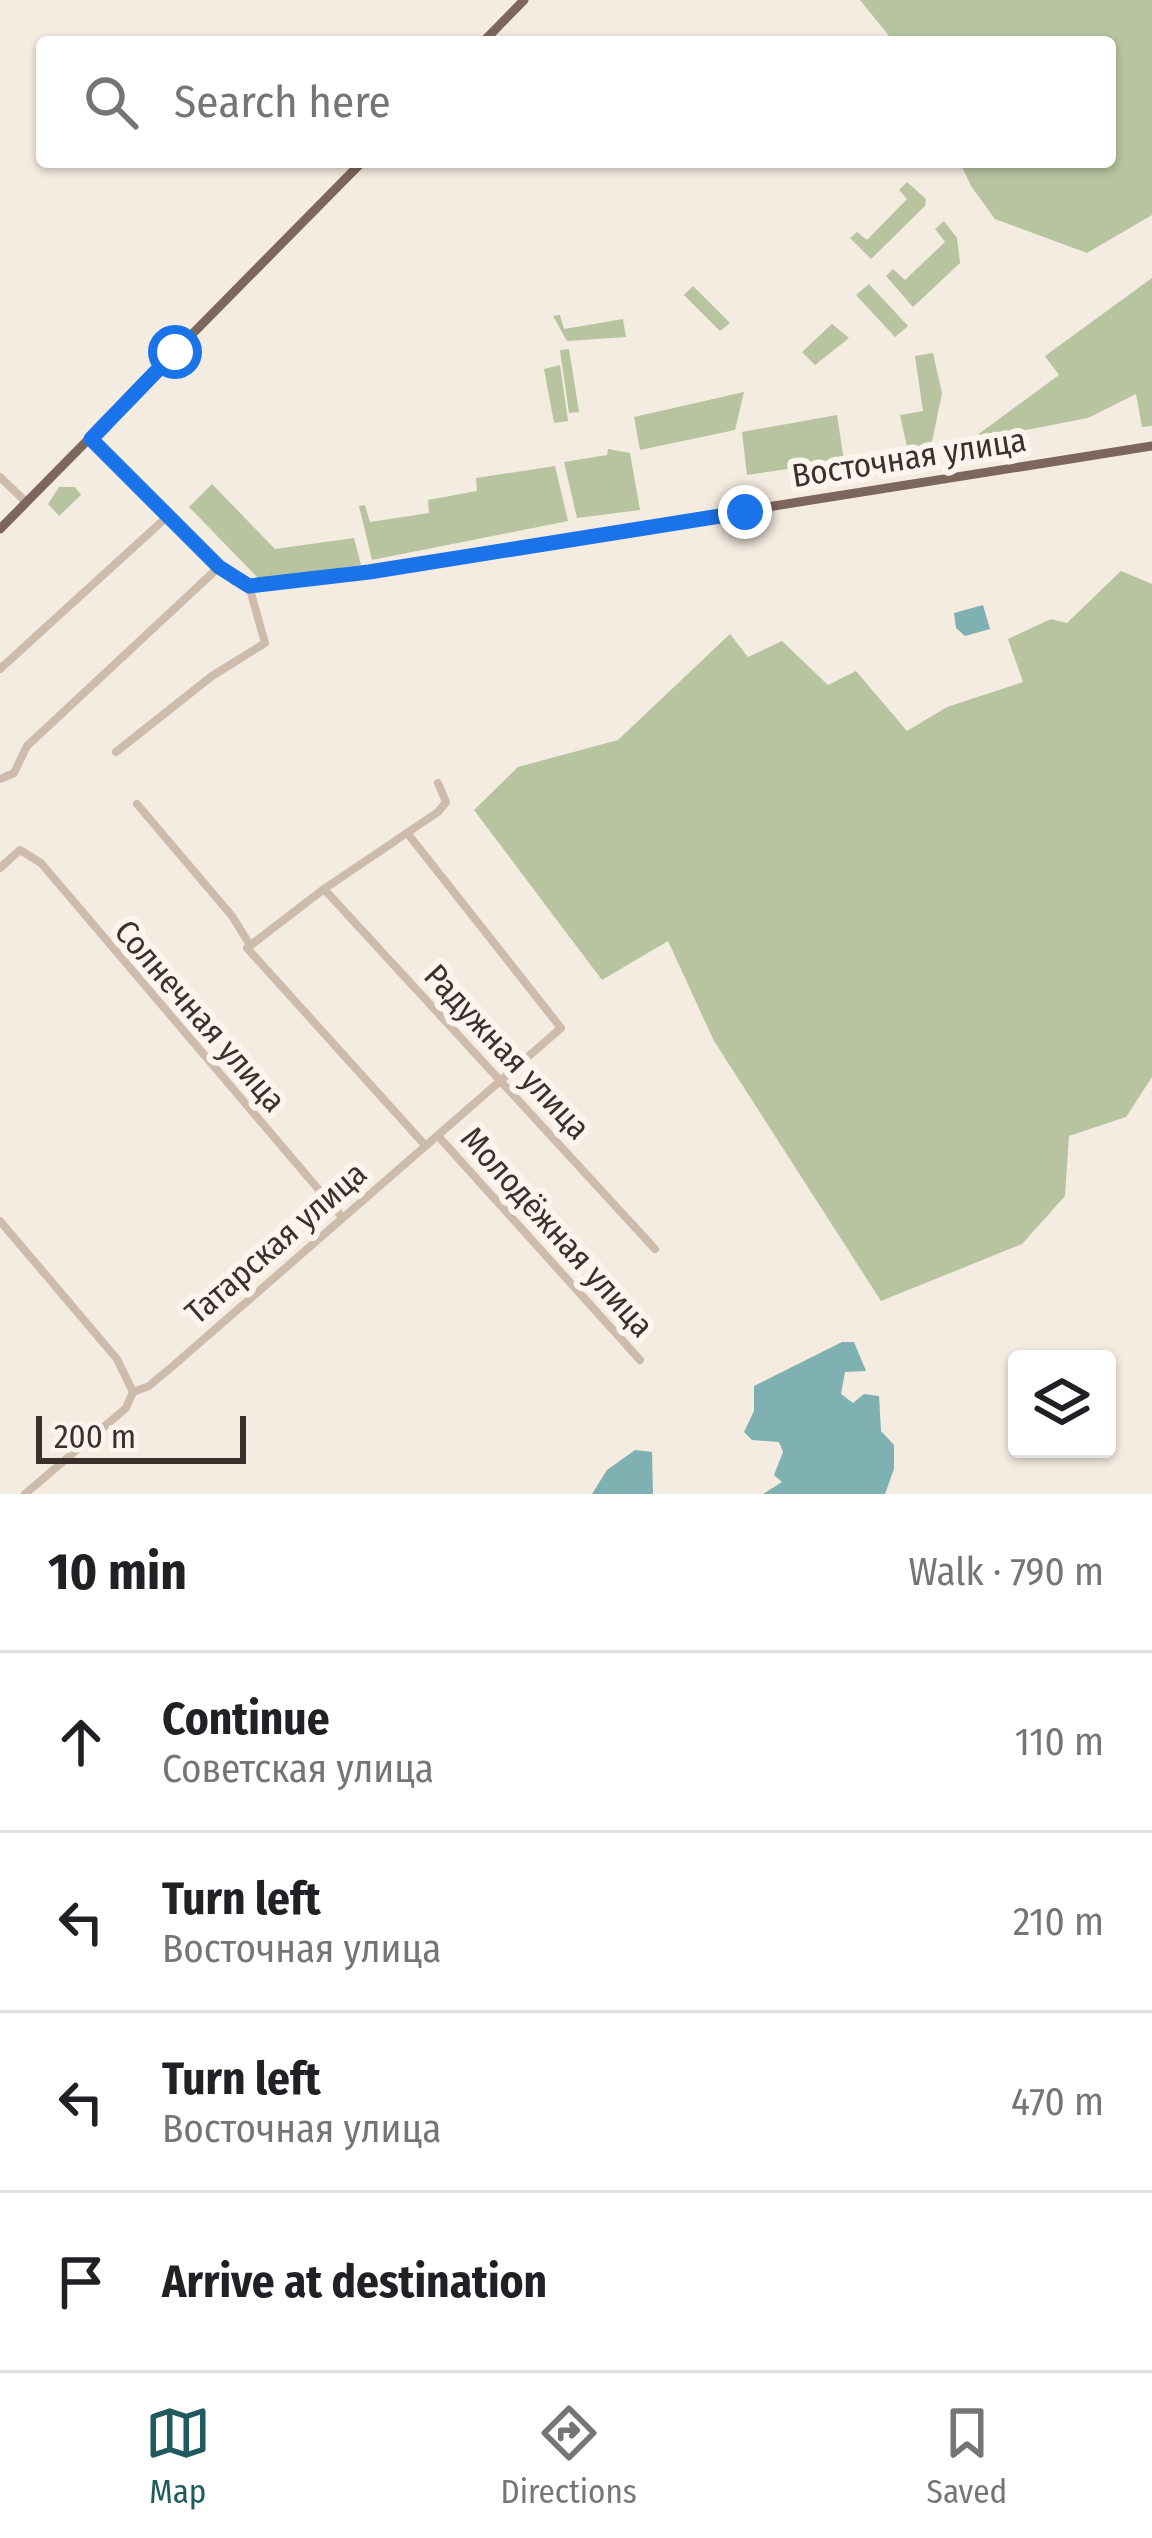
<!DOCTYPE html>
<meta charset="utf-8">
<style>
:root{--surface:#fff;--page:#f6f6f6;--text:#202124;--muted:#757577;--line:#e0e0e0;--accent:#1f5a5e}
body{margin:0;font-family:"Fira Sans Condensed",sans-serif;background:var(--page);color:var(--text)}
.controls{position:absolute;right:36px;bottom:36px;display:grid;overflow:hidden;border-radius:12px;box-shadow:0 3px 9px #0004}
.controls button{width:108px;height:108px;display:grid;place-items:center;padding:0;border:0;border-bottom:3px solid var(--line);background:var(--surface);color:var(--text);font:60px sans-serif}
.scale{position:absolute;left:36px;bottom:30px;width:210px;box-sizing:border-box;padding-left:12px;border:6px solid #3b302b;border-top:0;font-size:33px;line-height:42px;white-space:nowrap;color:#3b302b;-webkit-text-stroke:9px #fbf5ee;paint-order:stroke}
.stop{position:absolute;width:36px;height:36px;margin:-27px;border:9px solid #1a73e8;border-radius:50%;background:#fff}
.stop.end{background:#1a73e8;border-color:#fff;box-shadow:0 3px 12px #0008}
.list{margin:0;padding:0;list-style:none}
h2{display:flex;justify-content:space-between;align-items:center;height:156px;margin:0;padding:0 48px;font-size:51px}
h2 small{font-size:39px;font-weight:400;color:var(--muted)}
.list li{display:grid;grid-template-columns:78px 1fr auto;gap:36px;align-items:center;box-sizing:border-box;height:180px;padding:0 48px;border-top:3px solid var(--line)}
.list b{display:block;font-size:45px;white-space:nowrap}
.list p{margin:0;font-size:39px;white-space:nowrap;color:var(--muted)}
.list em{font-size:39px;font-style:normal;color:var(--muted)}
.icon{flex:none;width:66px;height:66px;fill:none;stroke:currentColor;stroke-width:2;stroke-linecap:round;stroke-linejoin:round}
.map{position:relative;flex:none;width:1152px;height:1494px;overflow:hidden}
.search{position:absolute;background:var(--surface);box-shadow:0 3px 9px #0004;left:36px;right:36px;top:36px;height:132px;display:flex;align-items:center;gap:30px;box-sizing:border-box;padding:0 42px;border-radius:12px;color:var(--muted);font-size:45px}
.sheet{height:876px;background:var(--surface)}
nav{display:flex;justify-content:space-around;align-items:center;box-sizing:border-box;height:168px;border-top:3px solid var(--line);background:var(--surface);font-size:33px;color:var(--muted)}
nav a{display:grid;justify-items:center;gap:6px}
nav .on{color:var(--accent)}
.map>svg:first-child{display:block}
.green{fill:#b8c4a0}
.water{fill:#7fb0b2}
.lines{fill:none;stroke-linecap:round;stroke-linejoin:round}
.minor{stroke:#cdbbac;stroke-width:8}
.major{stroke:#7d675c;stroke-width:9}
.route{stroke:#1a73e8;stroke-width:15}
.labels{text-anchor:middle;dominant-baseline:central;stroke-width:12;stroke-linejoin:round;paint-order:stroke}
.street-label{font-size:33px;fill:#3b302b;stroke:#fbf5ee}
</style>
<div class="map">
<svg width="1152" height="1494" viewBox="0 0 1152 1494">
<rect width="100%" height="100%" fill="#f4ebe1"/>
<!-- green -->
<g class="green">
<path d="M860,0H1152V215L1087,253L995,219L971,186L960,162H1110V42H894Z"/>
<path d="M907,182L926,199L925,206L871,259L850,238L857,232L867,240L907,199L899,190Z"/>
<path d="M944,221L957,238L960,263L913,307L886,276L893,269L905,280L945,242L935,229Z"/>
<path d="M1152,278V426L1142,427L1136,394L1088,418L969,441L1059,375L1045,356Z"/>
<path d="M869,284L908,326L895,337L856,295Z"/>
<path d="M693,286L730,323L720,331L684,295Z"/>
<path d="M560,315L564,329L623,319L626,337L567,341L553,316Z"/>
<path d="M832,324L849,338L815,365L802,352Z"/>
<path d="M569,349L579,412L569,413L560,350Z"/>
<path d="M933,353L942,393L932,442L908,451L900,415L923,411L915,356Z"/>
<path d="M560,365L568,421L554,423L544,369Z"/>
<path d="M744,392L735,430L640,450L634,417Z"/>
<path d="M837,415L844,461L747,475L742,432Z"/>
<path d="M608,449L630,453L640,510L577,518L564,462L607,455Z"/>
<path d="M555,466L568,521L372,560L359,506L365,505L370,522L429,513L428,500L477,491L476,478Z"/>
<path d="M212,484L275,549L354,538L361,565L259,579L189,507Z"/>
<path d="M59,487H75L81,495L59,516L48,504Z"/>
<path d="M1121,571L1152,584V1077L1126,1117L1069,1136L1065,1196L1022,1244L881,1301L714,1041L668,941L602,980L474,810L518,767L618,740L730,634L748,657L782,641L828,685L856,671L907,731L947,707L1023,682L1008,639L1051,619L1067,623Z"/>
</g>
<!-- water -->
<g class="water">
<path d="M983,605L990,629L965,636L956,628L954,613Z"/>
<path d="M842,1342H854L866,1371L845,1372L841,1394L853,1403L864,1394L879,1396L881,1431L894,1445V1469L885,1494H763L782,1482L774,1475L783,1452L779,1442L752,1440L744,1432L754,1411V1386Z"/>
<path d="M635,1450L652,1452L653,1494H592L607,1470Z"/>
</g>
<g class="lines">
<!-- minor -->
<g class="minor">
<path d="M0,477L26,502"/>
<path d="M0,669L169,515"/>
<path d="M116,752L212,676L265,643L249,586"/>
<path d="M0,779L14,773L27,746L219,567"/>
<path d="M137,804L232,916L250,945"/>
<path d="M0,868L20,850L41,863L342,1217"/>
<path d="M324,889L655,1249"/>
<path d="M438,1136L640,1360"/>
<path d="M424,1144L247,948L324,889L438,812L446,802L438,783"/>
<path d="M0,1221L117,1359L133,1392"/>
<path d="M25,1494L126,1408L133,1392L149,1386L174,1365L561,1028L408,834"/>
</g>
<!-- major -->
<g class="major">
<path d="M483,42L524,0"/>
<path d="M91,438L234,580L249,586H270L1152,446"/>
<path d="M0,529L362,162"/>
</g>
</g>
<g class="lines">
<!-- route -->
<path class="route" d="M175,352L91,439L219,567L249,586L369,572L745,512"/>
</g>
<g class="labels">
<!-- street labels -->
<g class="street-label">
<text transform="translate(909 458) rotate(-9)">Восточная улица</text>
<text transform="translate(200 1016) rotate(49)">Солнечная улица</text>
<text transform="translate(507 1052) rotate(47)">Радужная улица</text>
<text transform="translate(557 1232) rotate(48)">Молодёжная улица</text>
<text transform="translate(276 1243) rotate(-41)">Татарская улица</text>
</g>
</g>
</svg>
<div class="controls">
<button><svg class="icon" aria-label="layers" viewBox="0 0 24 24"><path d="M12 4l9 5-9 5-9-5zM3 14l9 5 9-5"/></svg></button>
</div>
<div class="scale">200 m</div>
<div class="stop" style="left:175px;top:352px"></div>
<div class="stop end" style="left:745px;top:512px"></div>
<div class="search"><svg class="icon" aria-label="search" viewBox="0 0 24 24"><circle cx="10" cy="10" r="6"/><path d="M15 15l6 6"/></svg>Search here</div>
</div>
<section class="sheet">
<h2>10 min<small>Walk · 790 m</small></h2>
<ul class="list">
<li><svg class="icon" aria-label="ahead" viewBox="0 0 24 24"><path d="M12 20V5M6 11l6-6 6 6"/></svg><div><b>Continue</b><p>Советская улица</p></div><em>110 m</em></li>
<li><svg class="icon" aria-label="left" viewBox="0 0 24 24"><path d="M17 20v-9H6M10 6l-5 5 5 5"/></svg><div><b>Turn left</b><p>Восточная улица</p></div><em>210 m</em></li>
<li><svg class="icon" aria-label="left" viewBox="0 0 24 24"><path d="M17 20v-9H6M10 6l-5 5 5 5"/></svg><div><b>Turn left</b><p>Восточная улица</p></div><em>470 m</em></li>
<li><svg class="icon" aria-label="arrive" viewBox="0 0 24 24"><path d="M6 21V4h12l-3 4 3 4H6"/></svg><div><b>Arrive at destination</b></div></li>
</ul>
</section>
<nav>
<a class="on"><svg class="icon" aria-label="map" viewBox="0 0 24 24"><path d="M3 6l6-2 6 2 6-2v14l-6 2-6-2-6 2zM9 4v14M15 6v14"/></svg>Map</a>
<a><svg class="icon" aria-label="directions" viewBox="0 0 24 24"><path d="M12 3l9 9-9 9-9-9zM9 14v-3h6M13 9l2 2-2 2"/></svg>Directions</a>
<a><svg class="icon" aria-label="saved" viewBox="0 0 24 24"><path d="M7 4h10v16l-5-4-5 4z"/></svg>Saved</a>
</nav>
